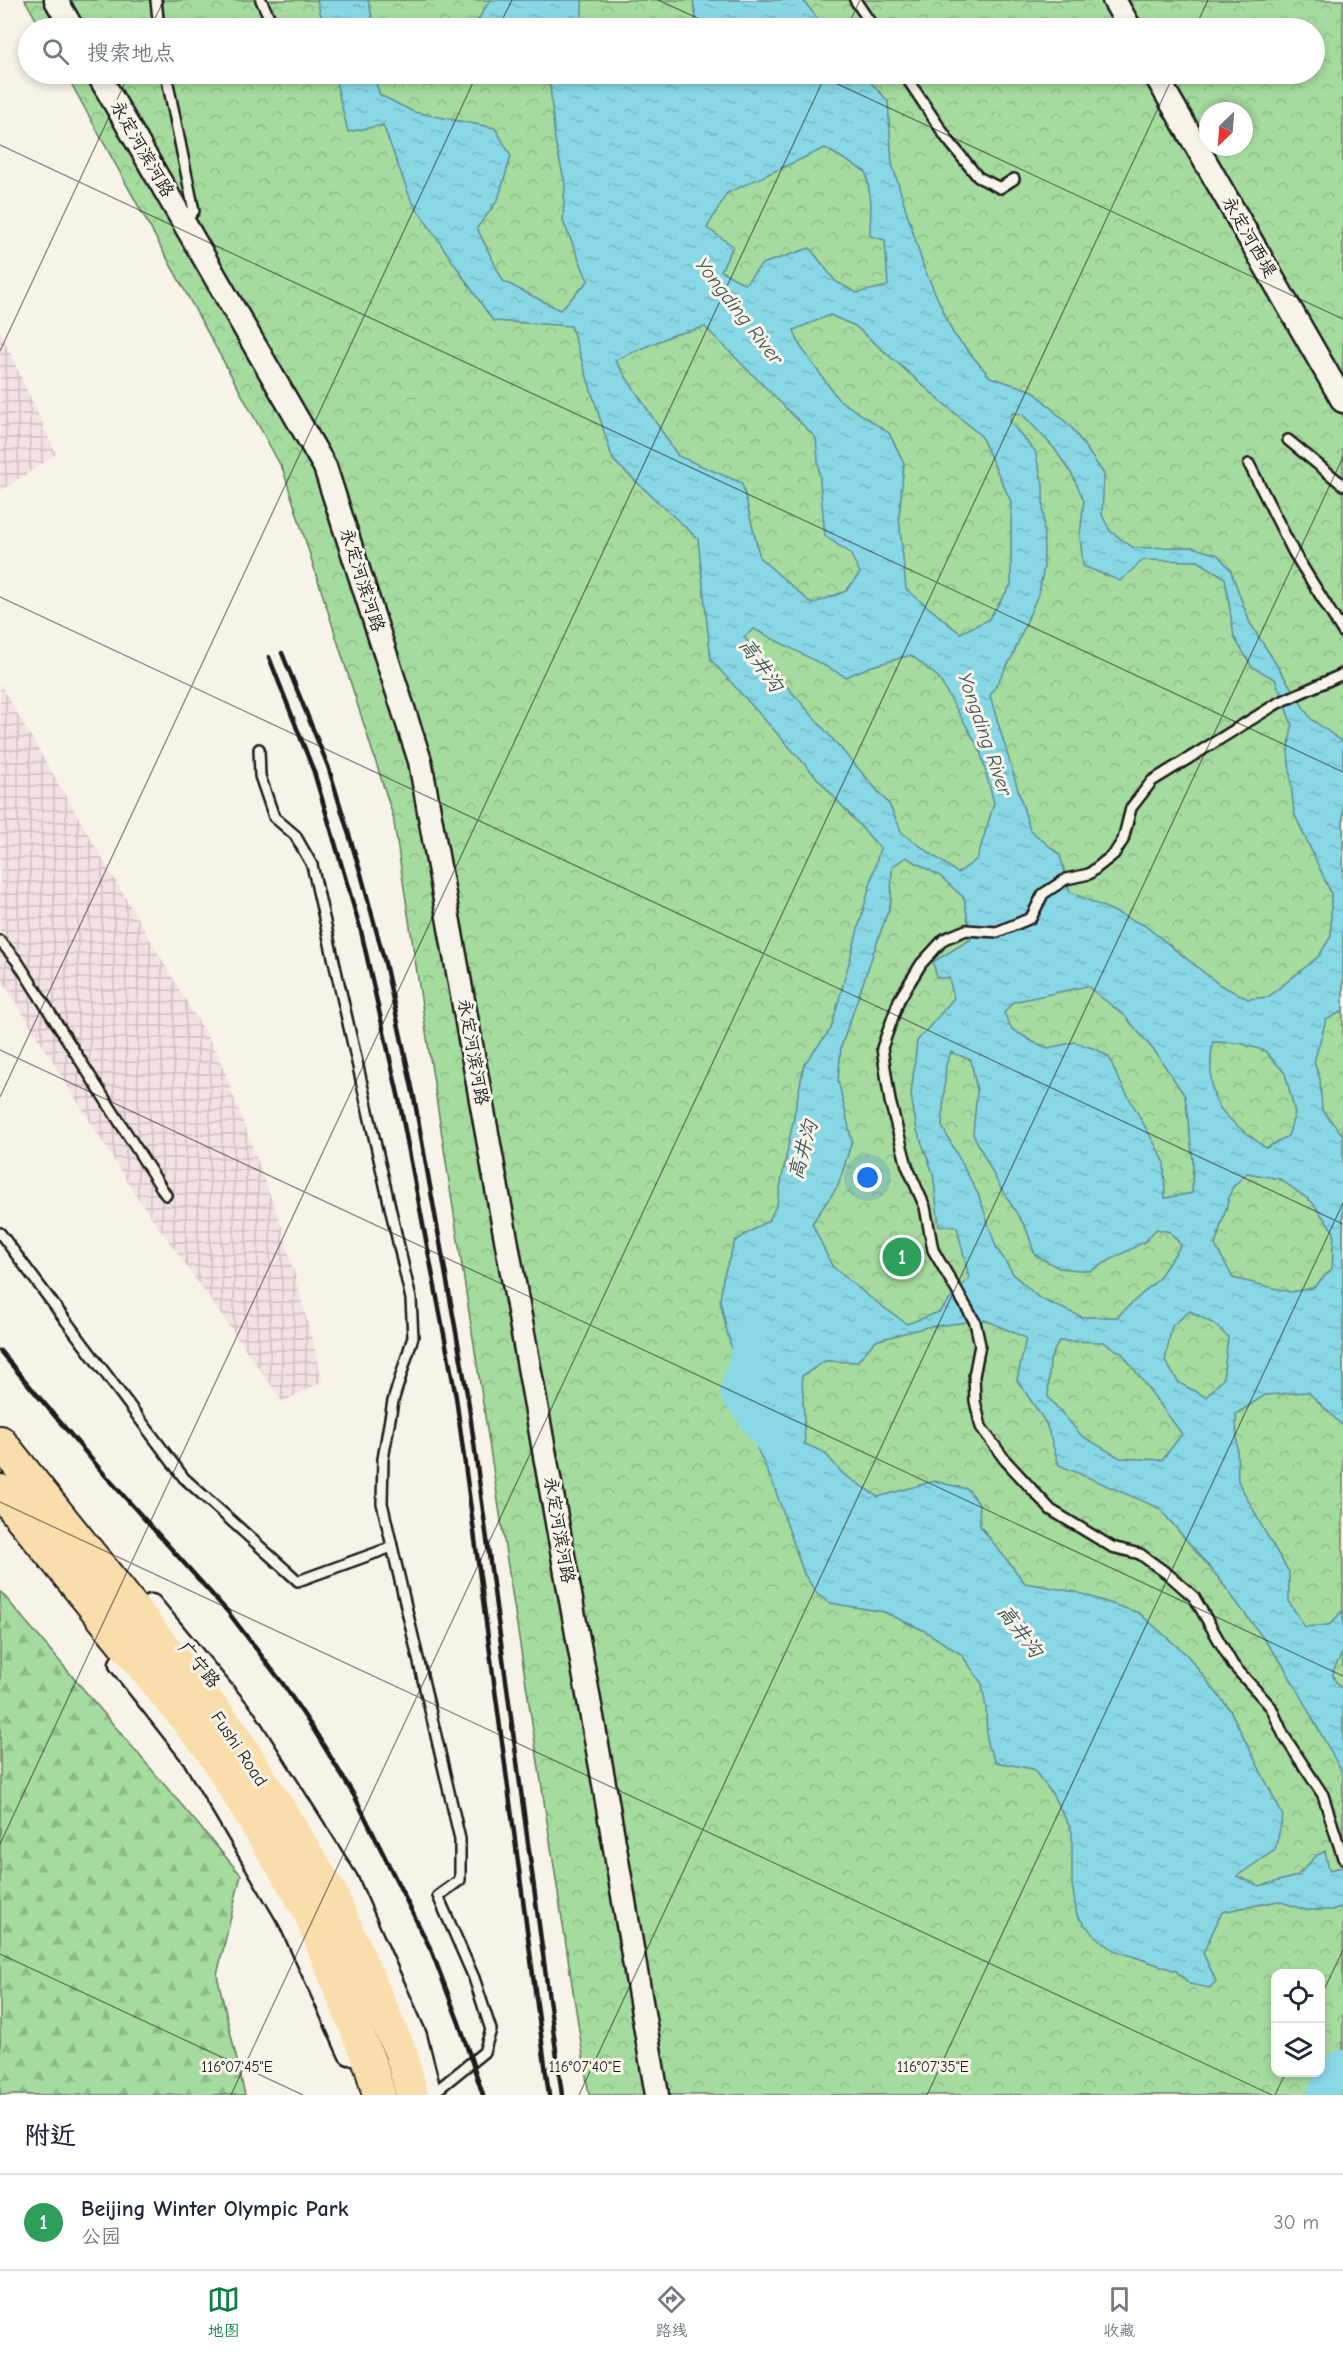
<!DOCTYPE html>
<html lang="zh">
<meta charset="utf-8">
<style>
:root{--surface:#fff;--page:#f6f6f7;--text:#1f2937;--muted:#747a83;--line:#e0e1e3;--accent:#0b8043}
body{margin:0;font-family:"Comic Neue","LXGW WenKai TC",sans-serif;background:var(--page);color:var(--text)}
.controls{position:absolute;right:18px;bottom:18px;display:grid;overflow:hidden;border-radius:12px;box-shadow:0 3px 9px #0003}
.controls button{width:54px;height:54px;display:grid;place-items:center;padding:0;border:0;border-bottom:2px solid var(--line);background:var(--surface);color:var(--text);font:30px sans-serif}
.compass{position:absolute;left:1199px;top:102px;width:54px;height:54px;border-radius:50%;background:var(--surface);box-shadow:0 3px 9px #0003;rotate:205deg}
.you{position:absolute;left:868px;top:1178px;width:21px;height:21px;margin:-15px;border:4px solid #fff;border-radius:50%;background:#1a73e8;box-shadow:0 0 0 9px #1a73e833}
.badge{display:grid;place-items:center;width:39px;height:39px;border-radius:50%;background:var(--accent);color:#fff;font-size:20px;font-weight:700}
.pin{position:absolute;translate:-50% -50%;border:3px solid #fff;box-shadow:0 2px 6px #0006}
.list{margin:0;padding:0;list-style:none}
h2{display:flex;justify-content:space-between;align-items:center;height:78px;margin:0;padding:0 24px;font-size:26px}
h2 small{font-size:20px;font-weight:400;color:var(--muted)}
.list li{display:grid;grid-template-columns:39px 1fr auto;gap:18px;align-items:center;box-sizing:border-box;height:96px;padding:0 24px;border-top:2px solid var(--line)}
.list b{display:block;font-size:22px;white-space:nowrap}
.list p{margin:0;font-size:20px;white-space:nowrap;color:var(--muted)}
.list em{font-size:20px;font-style:normal;color:var(--muted)}
.icon{flex:none;width:33px;height:33px;fill:none;stroke:currentColor;stroke-width:2;stroke-linecap:round;stroke-linejoin:round}
.map{position:relative;flex:none;width:1343px;height:2095px;overflow:hidden}
.search{position:absolute;background:var(--surface);box-shadow:0 3px 9px #0003;left:18px;right:18px;top:18px;height:66px;display:flex;align-items:center;gap:15px;box-sizing:border-box;padding:0 21px;border-radius:33px;color:var(--muted);font-size:22px}
.sheet{height:174px;background:var(--surface)}
nav{display:flex;justify-content:space-around;align-items:center;box-sizing:border-box;height:84px;border-top:2px solid var(--line);background:var(--surface);font-size:16px;color:var(--muted)}
nav a{display:grid;justify-items:center;gap:3px}
nav .on{color:var(--accent)}
.map>svg:first-child{display:block}
.industrial{fill:url(#industrial-grid)}
.forest{fill:url(#forest-firs);stroke:#607c5d;stroke-width:1.5}
.park{fill:url(#park-crowns);stroke:#607c5d;stroke-width:1.5;fill-rule:evenodd}
.water{fill:url(#water-ripples);stroke:#5d8c95;stroke-width:1.5;fill-rule:evenodd}
.lines{fill:none;stroke-linecap:round;stroke-linejoin:round}
.river{stroke:#88d7e5;stroke-width:32}
.service-casing{stroke:#1c1c1c;stroke-width:14}
.tertiary-casing{stroke:#1c1c1c;stroke-width:27}
.trunk-casing{stroke:#1c1c1c;stroke-width:36}
.service{stroke:#f7f3e8;stroke-width:9}
.tertiary{stroke:#f7f3e8;stroke-width:22}
.trunk{stroke:#f9deab;stroke-width:32}
.rail{stroke:#1c1c1c;stroke-width:4.5}
.ticks{fill:none;stroke:#1c1c1c;stroke-width:1.5;stroke-opacity:0.45}
.labels{text-anchor:middle;dominant-baseline:central;stroke-width:6;stroke-linejoin:round;paint-order:stroke}
.street-label{font-size:18px;fill:#1c1c1c;stroke:#f7f3e8}
.water-label{font-size:20px;font-style:italic;fill:#3c5458;stroke:#f7f3e8}
.ticks-label{font-size:15px;text-anchor:middle;fill:#1c1c1c;stroke:#f7f3e8;stroke-width:6;stroke-linejoin:round;paint-order:stroke}
</style>
<div class="map">
<svg width="1343" height="2095" viewBox="0 0 1343 2095">
<defs>
<pattern id="industrial-grid" width="8" height="8" patternUnits="userSpaceOnUse" patternTransform="scale(1.5)"><rect width="8" height="8" fill="#f3e1e3"/><path d="M0 4h8M4 0v8" fill="none" stroke="#d0c0c2"/></pattern>
<pattern id="forest-firs" width="22" height="20" patternUnits="userSpaceOnUse" patternTransform="scale(1.5)"><rect width="22" height="20" fill="#a5db9e"/><path d="M5 1l3.5 6h-7zM16 11l3.5 6h-7z" fill="#8dbb88"/></pattern>
<pattern id="park-crowns" width="20" height="18" patternUnits="userSpaceOnUse" patternTransform="scale(1.5)"><rect width="20" height="18" fill="#a5db9e"/><path d="M2 6a3 3 0 1 1 6 0M12 15a3 3 0 1 1 6 0" fill="none" stroke="#8dbb88"/></pattern>
<pattern id="water-ripples" width="26" height="14" patternUnits="userSpaceOnUse" patternTransform="scale(1.5)"><rect width="26" height="14" fill="#88d7e5"/><path d="M2 4q2-2 4 0t4 0M15 11q2-2 4 0t4 0" fill="none" stroke="#75b8c4"/></pattern>
</defs>
<rect width="100%" height="100%" fill="#f7f3e8"/>
<filter id="ink" filterUnits="userSpaceOnUse"><feTurbulence type="fractalNoise" baseFrequency=".0167" numOctaves="2"/><feDisplacementMap in="SourceGraphic" scale="12" xChannelSelector="R" yChannelSelector="G"/><feConvolveMatrix kernelMatrix="1 2 1 2 8 2 1 2 1" color-interpolation-filters="sRGB"/></filter>
<g filter="url(#ink)">
<!-- industrial -->
<g class="industrial">
<path d="M0,331L56,454L0,491Z"/>
<path d="M0,684L219,1057L282,1227L323,1381L283,1402L135,1194L2,980H0Z"/>
</g>
<!-- forest -->
<path class="forest" d="M0,1591L241,1875L217,1975L245,2095H0Z"/>
<!-- park -->
<path class="park" d="M25,0H1343V2095H589L393,816L283,470L66,74H1314V28H41ZM1208,111H1244V147H1208ZM1276,1974H1320V2072H1276Z"/>
<!-- water -->
<g class="water">
<path d="M317,0H368L373,21L369,28H324Z"/>
<path d="M490,0H582V28H477L475,25Z"/>
<path d="M693,0H803L825,28H693L696,18Z"/>
<path d="M334,74H373L380,95L414,112L495,128L511,156L498,200L477,228L503,281L560,310L588,281L563,221L565,183L555,141L550,85L521,74H638L642,77L660,74H863L888,101L892,164L924,268L953,333L990,377L1033,391L1072,428L1104,474L1102,515L1110,531L1134,548L1192,547L1218,555L1230,569L1250,623L1311,719L1343,742V1011L1326,1020L1314,1062L1320,1079L1322,1110L1343,1135V1426L1308,1392L1265,1395L1236,1414L1238,1481L1265,1532L1289,1572V1602L1305,1627L1329,1625L1343,1611C1343,1623 1343,1640 1343,1651C1337,1668 1324,1673 1343,1689V1774L1283,1665L1217,1576L1159,1508L1059,1465L1046,1423L1017,1380L1026,1338L985,1320L927,1327L875,1341L857,1362L825,1361L802,1376L805,1444L824,1452L843,1474L878,1497L934,1481L967,1489L979,1504L980,1526L1025,1583L1076,1592L1139,1613L1187,1655L1230,1710L1283,1816L1275,1850L1237,1876L1259,1886L1297,1876L1317,1855L1325,1851L1329,1870L1343,1867V1906L1332,1910H1306L1278,1901L1222,1912L1203,1953L1216,1981L1210,1988L1190,1984L1176,1971L1114,1950L1096,1937L1077,1916L1072,1884V1831L1051,1792L1033,1769L996,1762L987,1744L986,1708L982,1684L962,1655L925,1631L884,1612L830,1603L817,1594L804,1574L774,1486L757,1448L745,1386L729,1340L720,1301L723,1278L735,1241L769,1220L777,1204L804,1064L831,1029L880,848L711,660L698,539L613,460L571,326L493,321L411,200L383,125L348,132ZM825,148L866,172L871,202L870,236L885,240L888,286L857,293L835,281L810,248L762,264L745,284L721,271L733,246L707,228L727,193ZM830,315L855,326L981,436L1011,502V585L988,620L960,633L906,589L899,517L904,463L889,433L838,399L799,344L794,330ZM705,327L816,438L825,536L850,553L860,573L846,591L812,604L760,558L742,483L678,456L615,360L673,335ZM1012,413L1022,414L1054,448L1073,476L1084,501L1080,535L1083,566L1120,581L1143,560L1198,561L1225,578L1234,637L1252,667L1275,679L1292,725L1288,752L1294,813L1331,893V936L1319,956L1268,997L1248,999L1220,985L1144,925L1070,892L1060,855L1030,830L990,696L1012,657L1039,592L1044,567L1043,484L1035,451L1010,422ZM754,629L846,677L872,666L911,655L938,677L980,750L994,803L977,859L958,873L902,833L889,804L744,637ZM906,857L940,876L964,898L971,939L933,962L937,978H949L954,998L917,1041L911,1095L917,1130L933,1173L939,1226L957,1227L969,1278L939,1312L907,1324L868,1296L832,1266L812,1223L838,1186L852,1141L838,1080L841,1047L891,902L892,867ZM1087,986L1125,1016L1156,1053L1185,1096L1193,1161L1192,1193L1165,1198L1164,1161L1117,1076L1109,1057L1098,1050L1075,1042L1048,1048L1033,1042L1012,1029L1004,1013L1013,1002ZM1213,1042L1240,1043L1265,1051L1285,1073L1295,1113L1288,1136L1266,1148C1253,1138 1224,1118 1217,1103C1209,1088 1210,1058 1213,1042ZM951,1052L971,1060L977,1091L973,1134L1000,1187L1026,1228L1035,1255L1059,1268L1090,1271L1146,1241L1156,1229L1170,1232L1181,1245L1158,1279L1117,1317H1082L1039,1298L1014,1275L996,1247L979,1196L942,1126L946,1065ZM1247,1173L1280,1179L1312,1202L1334,1232L1332,1269L1313,1288L1290,1292L1233,1278L1215,1245L1232,1188ZM1190,1311L1214,1324L1228,1337L1223,1379L1206,1397L1179,1383L1165,1361L1172,1326ZM1059,1341L1103,1342L1122,1353L1182,1434L1162,1460L1120,1458L1082,1436L1048,1397L1050,1360Z"/>
</g>
<g class="lines">
<!-- river -->
<g class="river">
<path d="M752,1334L736,1392L776,1447"/>
<path d="M1323,2095L1334,2071L1343,2066"/>
</g>
<defs>
<g id="service">
<path d="M156,0L159,28"/>
<path d="M261,0L270,19"/>
<path d="M855,0L874,28"/>
<path d="M166,74L194,211L184,222"/>
<path d="M904,74L948,140L978,177L1000,188L1014,179"/>
<path d="M1288,440L1343,485"/>
<path d="M1249,464L1294,553L1343,632"/>
<path d="M1343,674L1278,703L1152,781L1131,808L1123,840L1114,854L1089,874L1066,879L1043,894L1031,918L997,932L966,930L944,939L921,964L899,1000L882,1048L890,1101L907,1166L925,1207L933,1250L975,1322L980,1345L974,1376L975,1401L981,1427L1005,1460L1051,1510L1112,1547L1140,1554L1169,1575L1194,1597L1233,1665L1271,1707L1284,1736L1323,1795L1343,1858"/>
<path d="M259,749L260,776L274,817L295,835L312,865L411,1299L413,1337L393,1401L383,1459L382,1503L460,1839V1880L438,1896L474,1978L491,2030L484,2052L431,2095"/>
<path d="M0,941L17,961L166,1195"/>
<path d="M0,1233L184,1478L298,1581L392,1547"/>
</g>
<g id="tertiary">
<path d="M56,0L72,28"/>
<path d="M1114,0L1130,28"/>
<path d="M98,74L325,467L420,761L603,1778L657,2095"/>
<path d="M1155,74L1343,401"/>
<path d="M151,1606L243,1717L346,1880L415,2036L430,2095"/>
<path d="M121,1664L194,1757L290,1920L350,2053"/>
</g>
<g id="trunk">
<path d="M0,1442L232,1732L331,1893L401,2053L412,2095"/>
<path d="M0,1491L210,1749L307,1907L371,2066L379,2095"/>
</g>
</defs>
<!-- service casing -->
<use href="#service" class="service-casing"/>
<!-- tertiary casing -->
<use href="#tertiary" class="tertiary-casing"/>
<!-- trunk casing -->
<use href="#trunk" class="trunk-casing"/>
<!-- service -->
<use href="#service" class="service"/>
<!-- tertiary -->
<use href="#tertiary" class="tertiary"/>
<!-- trunk -->
<use href="#trunk" class="trunk"/>
<!-- rail -->
<g class="rail">
<path d="M282,653L328,766L361,874L385,963L414,1097L468,1399L562,2095"/>
<path d="M269,657L314,772L361,931L399,1099L456,1397L549,2095"/>
<path d="M0,1351L104,1474L228,1612L283,1684L314,1730L355,1797L432,1952L459,2023L483,2095"/>
</g>
</g>
</g>
<!-- ticks -->
<path class="ticks" d="M658,0L719,28M150,28L164,0M498,28L512,0M847,28L860,0M1195,28L1208,0M816,74L1343,319M0,145L1343,772M0,351L129,74M0,597L1343,1224M0,1050L1343,1676M0,1097L477,74M0,1502L1272,2095M0,1844L826,74M0,1954L303,2095M1320,1998L1343,1950M231,2095L1174,74M579,2095L1343,457M927,2095L1343,1203M1275,2095L1286,2072"/>
<g class="labels">
<!-- street labels -->
<g class="street-label">
<text transform="translate(142 149) rotate(60)">永定河滨河路</text>
<text transform="translate(1249 237) rotate(60)">永定河西堤</text>
<text transform="translate(362 580) rotate(72)">永定河滨河路</text>
<text transform="translate(473 1052) rotate(80)">永定河滨河路</text>
<text transform="translate(559 1530) rotate(80)">永定河滨河路</text>
<text transform="translate(199 1665) rotate(50)">广宁路</text>
<text transform="translate(239 1749) rotate(56)">Fushi Road</text>
</g>
<!-- water labels -->
<g class="water-label">
<text transform="translate(739 311) rotate(52)">Yongding River</text>
<text transform="translate(761 665) rotate(55)">高井沟</text>
<text transform="translate(985 734) rotate(71)">Yongding River</text>
<text transform="translate(803 1150) rotate(-74)">高井沟</text>
<text transform="translate(1020 1631) rotate(53)">高井沟</text>
</g>
</g>
<g class="ticks-label">
<text x="237" y="2072">116°07'45"E</text>
<text x="585" y="2072">116°07'40"E</text>
<text x="933" y="2072">116°07'35"E</text>
</g>
</svg>
<div class="controls">
<button><svg class="icon" aria-label="locate" viewBox="0 0 24 24"><circle cx="12" cy="12" r="6"/><path d="M12 2v4M12 18v4M2 12h4M18 12h4"/></svg></button>
<button><svg class="icon" aria-label="layers" viewBox="0 0 24 24"><path d="M12 4l9 5-9 5-9-5zM3 14l9 5 9-5"/></svg></button>
</div>
<svg class="compass" viewBox="-18 -18 36 36"><path d="M0-13l5 13h-10z" fill="#e53935"/><path d="M0 13l5-13h-10z" fill="#747a83"/></svg>
<div class="you"></div>
<div class="pin badge" style="left:902px;top:1257px;background:#2e9e5b">1</div>
<div class="search"><svg class="icon" aria-label="search" viewBox="0 0 24 24"><circle cx="10" cy="10" r="6"/><path d="M15 15l6 6"/></svg>搜索地点</div>
</div>
<section class="sheet">
<h2>附近<small></small></h2>
<ul class="list">
<li><span class="badge" style="background:#2e9e5b">1</span><div><b>Beijing Winter Olympic Park</b><p>公园</p></div><em>30 m</em></li>
</ul>
</section>
<nav>
<a class="on"><svg class="icon" aria-label="map" viewBox="0 0 24 24"><path d="M3 6l6-2 6 2 6-2v14l-6 2-6-2-6 2zM9 4v14M15 6v14"/></svg>地图</a>
<a><svg class="icon" aria-label="directions" viewBox="0 0 24 24"><path d="M12 3l9 9-9 9-9-9zM9 14v-3h6M13 9l2 2-2 2"/></svg>路线</a>
<a><svg class="icon" aria-label="saved" viewBox="0 0 24 24"><path d="M7 4h10v16l-5-4-5 4z"/></svg>收藏</a>
</nav>
